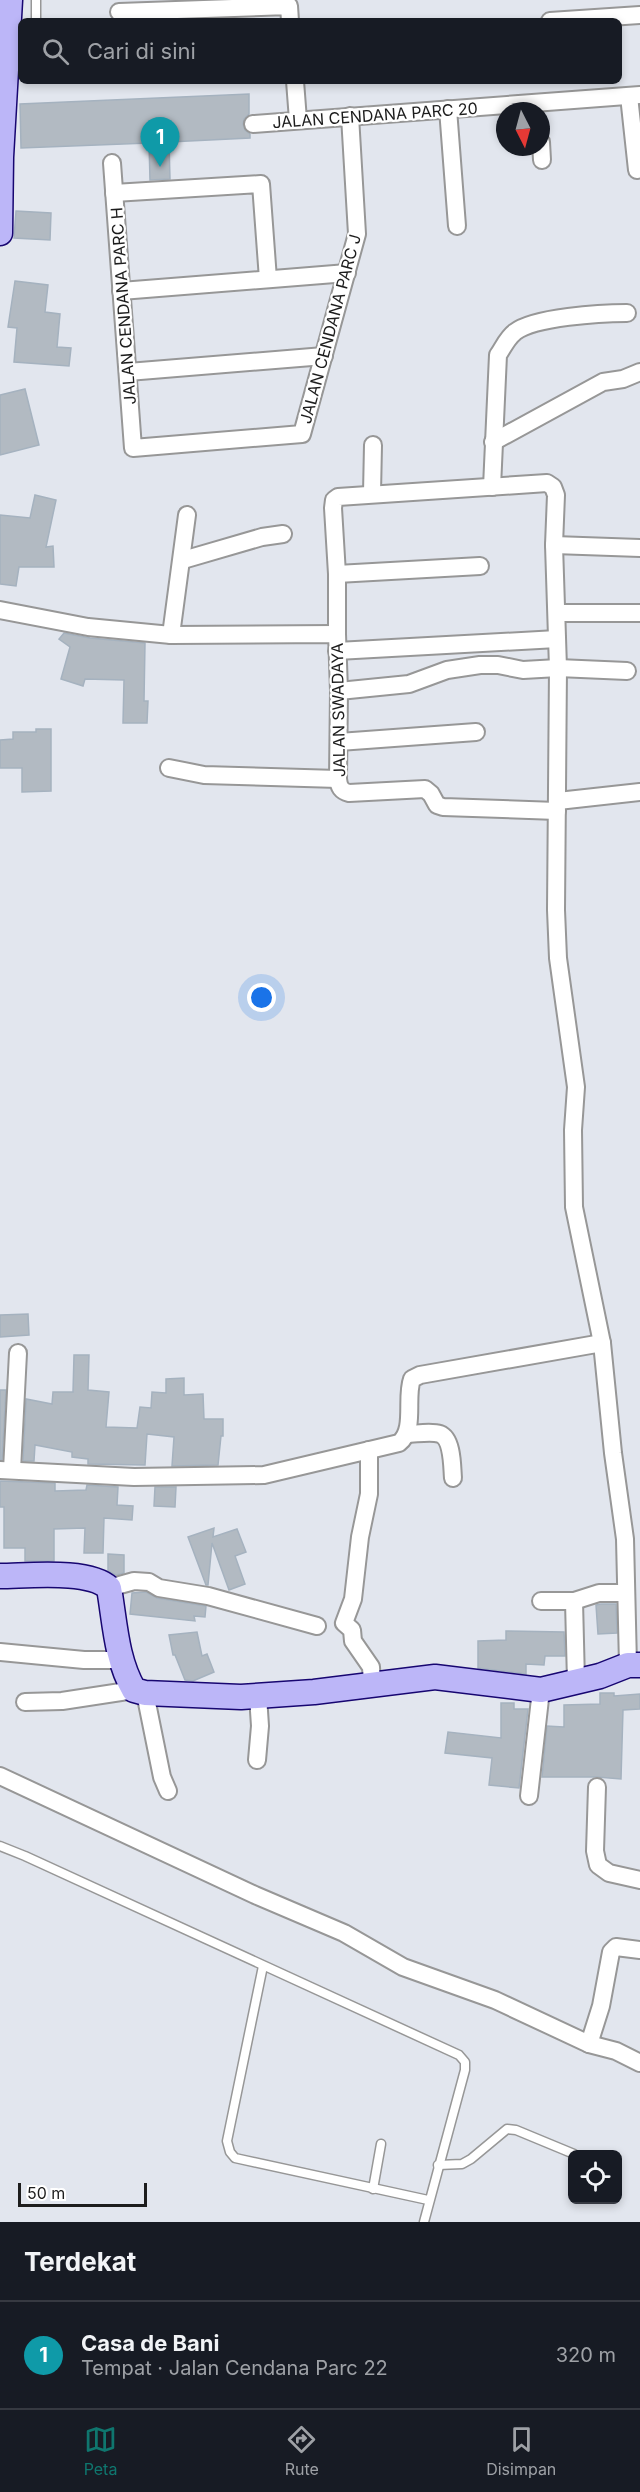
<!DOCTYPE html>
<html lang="id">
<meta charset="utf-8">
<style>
:root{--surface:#171b24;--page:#20242c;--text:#f1f3f6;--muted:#9ea1a6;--line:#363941;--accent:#0f766e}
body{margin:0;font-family:Inter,sans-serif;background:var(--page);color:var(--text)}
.controls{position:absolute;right:18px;bottom:18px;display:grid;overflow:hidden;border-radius:9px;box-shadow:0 3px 9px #0003}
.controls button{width:54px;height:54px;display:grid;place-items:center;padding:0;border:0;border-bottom:2px solid var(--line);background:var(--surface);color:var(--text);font:30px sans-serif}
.compass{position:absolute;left:496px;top:102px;width:54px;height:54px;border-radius:50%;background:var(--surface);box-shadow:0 3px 9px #0003;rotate:174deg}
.scale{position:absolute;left:18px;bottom:15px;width:129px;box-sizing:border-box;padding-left:6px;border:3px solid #1d1d1d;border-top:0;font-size:16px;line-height:21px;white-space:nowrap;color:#1d1d1d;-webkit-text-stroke:4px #fff;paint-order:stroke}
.you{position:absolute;left:262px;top:998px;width:21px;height:21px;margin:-15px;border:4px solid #fff;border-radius:50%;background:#1a73e8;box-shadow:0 0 0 9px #1a73e833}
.badge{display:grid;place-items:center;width:39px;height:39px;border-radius:50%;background:var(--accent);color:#fff;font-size:20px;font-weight:700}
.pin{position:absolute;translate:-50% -50px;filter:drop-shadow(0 2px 3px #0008)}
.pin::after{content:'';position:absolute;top:32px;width:21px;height:18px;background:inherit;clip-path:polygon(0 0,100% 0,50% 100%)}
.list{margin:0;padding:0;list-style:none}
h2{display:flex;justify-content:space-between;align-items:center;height:78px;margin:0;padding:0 24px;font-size:26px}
h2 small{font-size:20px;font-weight:400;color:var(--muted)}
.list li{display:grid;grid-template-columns:39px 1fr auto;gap:18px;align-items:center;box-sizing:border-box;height:108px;padding:0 24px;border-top:2px solid var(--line)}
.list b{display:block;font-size:22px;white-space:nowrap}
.list p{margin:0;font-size:20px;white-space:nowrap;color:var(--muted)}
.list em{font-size:20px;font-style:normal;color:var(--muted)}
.icon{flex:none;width:33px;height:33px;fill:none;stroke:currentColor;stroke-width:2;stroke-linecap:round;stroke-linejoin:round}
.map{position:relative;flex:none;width:640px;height:2222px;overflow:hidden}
.search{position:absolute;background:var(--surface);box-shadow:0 3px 9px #0003;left:18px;right:18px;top:18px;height:66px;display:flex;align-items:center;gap:15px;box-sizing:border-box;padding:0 21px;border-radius:9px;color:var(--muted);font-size:22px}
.sheet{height:186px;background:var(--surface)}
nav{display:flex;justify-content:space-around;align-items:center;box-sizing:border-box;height:84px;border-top:2px solid var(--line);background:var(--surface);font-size:16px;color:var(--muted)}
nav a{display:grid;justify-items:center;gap:3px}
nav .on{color:var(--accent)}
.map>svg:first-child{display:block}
.building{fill:#b2bac2;stroke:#a5b2bf;stroke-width:1.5}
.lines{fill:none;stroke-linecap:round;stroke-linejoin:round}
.lane-casing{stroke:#979797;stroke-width:11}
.street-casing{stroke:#979797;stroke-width:20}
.secondary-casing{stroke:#170671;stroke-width:27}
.lane{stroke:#fff;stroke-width:8}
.street{stroke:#fff;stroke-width:16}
.secondary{stroke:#bcb6f8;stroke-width:24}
.labels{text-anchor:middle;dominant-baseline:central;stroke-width:4.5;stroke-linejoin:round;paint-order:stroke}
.street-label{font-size:16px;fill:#1d1d1d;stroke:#fff}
</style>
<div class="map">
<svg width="640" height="2222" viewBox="0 0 640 2222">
<rect width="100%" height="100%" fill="#e2e6ee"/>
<!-- building -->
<g class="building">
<path d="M249,94V114L244,119L243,124L245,130L250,134V138L169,142L170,179L150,180L149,143L21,148L20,104Z"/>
<path d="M16,211L51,213L50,240L14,238Z"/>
<path d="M15,281L48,285L45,312L60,314L57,347L71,348L69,366L14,362L17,328L8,327Z"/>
<path d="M25,389L39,445L0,455V395Z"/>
<path d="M35,495L56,500L46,547L53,546L54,567H19L16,586L0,584V515L30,518Z"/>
<path d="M64,633L90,638L145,643L144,701H148L147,723H123L124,680L85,679L83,686L61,679L70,647L59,639Z"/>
<path d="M36,729H51V791L22,792V768H0V740L13,739V732H36Z"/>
<path d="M28,1314L29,1335L0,1337V1315Z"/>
<path d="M74,1355H89L88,1390L109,1392L106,1427L137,1428L140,1407L151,1408L152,1392L166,1393V1379L184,1378V1395L203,1394L204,1419H223V1436H221L218,1465L172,1466L174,1437L147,1434L145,1465L88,1464V1459L72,1457V1452L35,1445L34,1461H23L26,1399L52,1404L53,1392H73Z"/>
<path d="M0,1390H6L2,1460H0Z"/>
<path d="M0,1481L55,1483V1491L86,1490L87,1485L118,1487L117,1505L133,1506L132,1520L104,1518L103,1553H84L85,1528L54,1529V1561H25V1548H4V1507H0Z"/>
<path d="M155,1487H176L175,1507L154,1506Z"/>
<path d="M214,1528L213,1537L237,1529L246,1552L235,1556L245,1584L229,1590L212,1543L208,1585H206L188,1537Z"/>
<path d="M108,1554L124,1555V1573L116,1575L108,1571Z"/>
<path d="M146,1592L157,1598L206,1606L205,1617L194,1616L195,1621L130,1614L132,1593Z"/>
<path d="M601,1604H616L617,1633L598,1634L596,1605Z"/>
<path d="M506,1631L564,1632L565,1656H545L544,1665L526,1664V1674L478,1668V1641L506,1640Z"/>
<path d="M197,1632L202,1656L207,1654L214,1672L193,1681L185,1680L175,1655H173L169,1635Z"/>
<path d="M600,1693H614V1696L640,1694V1709L623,1710L621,1779L597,1777H542L547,1726L564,1727V1705L600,1704Z"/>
<path d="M501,1703H514V1709H528L519,1788L489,1785L492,1758L445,1753L448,1732L501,1738Z"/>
</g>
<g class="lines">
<defs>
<g id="lane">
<path d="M36,21V0"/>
<path d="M0,1846L25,1856L459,2055L465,2062V2070L424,2222"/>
<path d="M263,1966L227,2141L230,2152L235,2158L428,2200"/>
<path d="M438,2165L462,2164L471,2159L507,2129L516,2130L574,2154"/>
<path d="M373,2189L381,2144"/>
</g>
<g id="street">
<path d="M119,12L289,6L290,21"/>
<path d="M550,21L640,15"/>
<path d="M295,81L298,120"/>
<path d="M629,96L637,170"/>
<path d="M448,109L457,226"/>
<path d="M253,124L640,95"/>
<path d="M541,142L542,160"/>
<path d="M112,163L133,448L302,434L357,234L350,116"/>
<path d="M114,193L261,184L268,279"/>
<path d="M121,291L347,273"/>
<path d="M128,372L324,356"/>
<path d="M493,442L603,382L623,379L640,372"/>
<path d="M492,487L498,355C503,348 507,338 515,332C534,317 601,313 627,313"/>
<path d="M372,493L373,445"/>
<path d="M554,545L640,548"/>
<path d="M183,560L262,537L283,534"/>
<path d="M337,574L480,566"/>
<path d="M0,610L88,627L171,635L337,634L339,691L338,779C339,787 341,791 349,793L425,789L431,794L437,805L443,807L557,811"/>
<path d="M557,613H640"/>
<path d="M337,634V574L333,508L334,500L338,497L547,483L553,487L556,495L554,545L558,668L556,910L558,958L576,1087L573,1130L574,1207L602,1343L613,1453L625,1539L628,1665"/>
<path d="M171,635L187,515"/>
<path d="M337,651L557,639"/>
<path d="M339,691L409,684L447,670L480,665H498L523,670L558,668L627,671"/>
<path d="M339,742L476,732"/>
<path d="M169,768L204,775L338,779"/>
<path d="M558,801L640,792"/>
<path d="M407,1434C416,1434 431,1431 440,1434C453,1439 452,1468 453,1478"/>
<path d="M369,1450V1494L360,1537L353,1599L344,1623L352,1630L353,1641L371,1667L372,1683"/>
<path d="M0,1470L134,1477L264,1475L399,1443C416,1430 405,1398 412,1379L420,1375L602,1343"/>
<path d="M12,1470L18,1353"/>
<path d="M109,1588L134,1581L149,1582L159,1588L208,1596L317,1626"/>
<path d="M541,1601H574L599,1593H626"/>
<path d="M574,1601L576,1682"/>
<path d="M0,1652L84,1660H120"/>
<path d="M145,1693L162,1777L168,1791"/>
<path d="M25,1702L62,1701L134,1690"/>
<path d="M257,1760L260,1726L258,1696"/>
<path d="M0,1776L255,1895L344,1933L403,1967L495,2000L589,2044L616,2051L640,2063"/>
<path d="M597,1787L595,1851L598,1865L609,1873L640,1880"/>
<path d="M529,1796L541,1690"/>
<path d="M589,2044L601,2006L611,1952L616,1947L640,1950"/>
</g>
<g id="secondary">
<path d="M0,233L1,157L10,0"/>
<path d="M0,1576C27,1576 89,1569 109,1588C115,1623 116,1659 134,1690L145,1693L241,1697L314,1692L435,1677L541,1690L600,1676L628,1665H640"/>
</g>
</defs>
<!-- lane casing -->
<use href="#lane" class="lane-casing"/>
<!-- street casing -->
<use href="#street" class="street-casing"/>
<!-- secondary casing -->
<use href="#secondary" class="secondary-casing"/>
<!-- lane -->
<use href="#lane" class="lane"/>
<!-- street -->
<use href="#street" class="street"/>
<!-- secondary -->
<use href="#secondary" class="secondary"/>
</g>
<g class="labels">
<!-- street labels -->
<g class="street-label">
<text transform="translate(375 115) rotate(-4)">JALAN CENDANA PARC 20</text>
<text transform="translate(123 306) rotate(-94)">JALAN CENDANA PARC H</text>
<text transform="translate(330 329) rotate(-75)">JALAN CENDANA PARC J</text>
<text transform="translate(338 710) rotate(-91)">JALAN SWADAYA</text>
</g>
</g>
</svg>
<div class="controls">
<button><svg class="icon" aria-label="locate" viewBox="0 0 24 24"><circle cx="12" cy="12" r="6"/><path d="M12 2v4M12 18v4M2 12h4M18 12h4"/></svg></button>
</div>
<svg class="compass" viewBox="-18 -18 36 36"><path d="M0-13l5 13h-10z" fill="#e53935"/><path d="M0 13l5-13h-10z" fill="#9ea1a6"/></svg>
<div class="scale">50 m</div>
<div class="you"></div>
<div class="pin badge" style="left:160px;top:167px;background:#0f9aa8">1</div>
<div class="search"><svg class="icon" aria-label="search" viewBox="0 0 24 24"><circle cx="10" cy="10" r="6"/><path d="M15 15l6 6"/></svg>Cari di sini</div>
</div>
<section class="sheet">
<h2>Terdekat<small></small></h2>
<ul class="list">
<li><span class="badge" style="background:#0f9aa8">1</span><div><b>Casa de Bani</b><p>Tempat · Jalan Cendana Parc 22</p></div><em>320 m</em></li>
</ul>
</section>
<nav>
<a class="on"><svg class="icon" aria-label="map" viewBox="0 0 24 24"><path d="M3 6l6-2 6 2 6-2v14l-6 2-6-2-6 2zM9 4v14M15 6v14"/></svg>Peta</a>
<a><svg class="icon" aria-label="directions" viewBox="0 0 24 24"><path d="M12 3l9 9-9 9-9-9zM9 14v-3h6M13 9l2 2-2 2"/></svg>Rute</a>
<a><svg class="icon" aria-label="saved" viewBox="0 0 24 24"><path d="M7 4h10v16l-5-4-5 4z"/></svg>Disimpan</a>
</nav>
